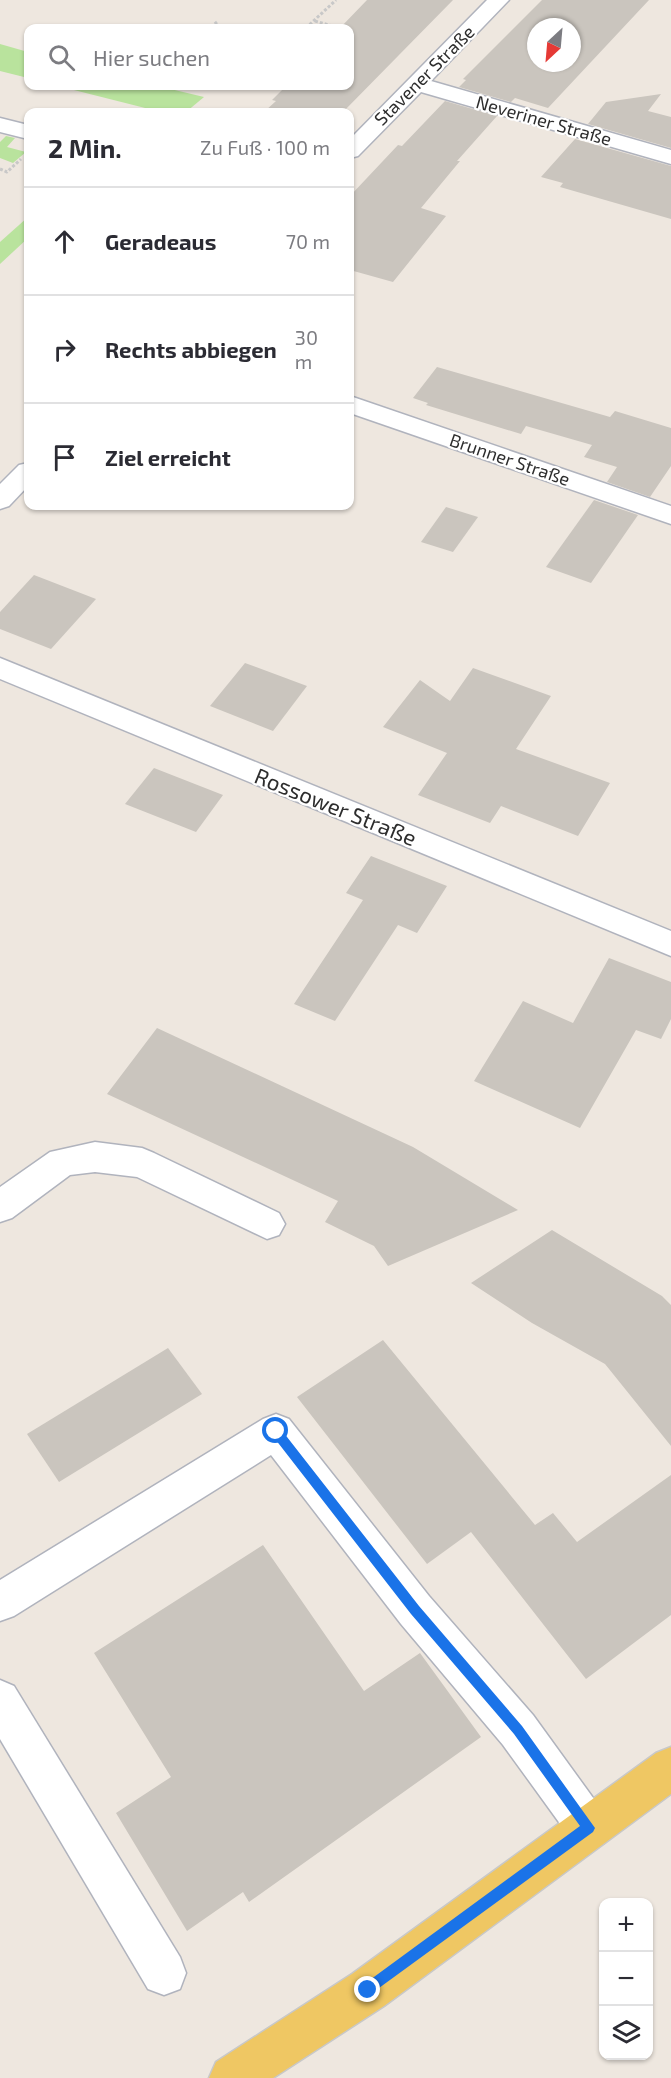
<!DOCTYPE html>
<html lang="de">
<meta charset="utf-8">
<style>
:root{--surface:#fff;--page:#f2f2f3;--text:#2b2b33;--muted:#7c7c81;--line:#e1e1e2}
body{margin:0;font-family:"Exo 2",sans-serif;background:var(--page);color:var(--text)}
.controls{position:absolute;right:18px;bottom:18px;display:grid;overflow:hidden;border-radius:12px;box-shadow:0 2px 4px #0004}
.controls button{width:54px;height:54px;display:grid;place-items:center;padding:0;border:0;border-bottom:2px solid var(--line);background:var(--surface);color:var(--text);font:30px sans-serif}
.compass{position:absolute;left:527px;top:18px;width:54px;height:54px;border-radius:50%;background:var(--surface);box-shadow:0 2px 4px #0004;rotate:206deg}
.stop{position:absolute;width:18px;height:18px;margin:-14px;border:4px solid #1a73e8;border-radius:50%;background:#fff}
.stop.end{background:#1a73e8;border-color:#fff;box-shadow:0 2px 6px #0008}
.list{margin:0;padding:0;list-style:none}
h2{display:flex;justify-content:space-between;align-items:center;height:78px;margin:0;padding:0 24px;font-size:26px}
h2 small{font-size:20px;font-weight:400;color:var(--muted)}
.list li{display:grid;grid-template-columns:39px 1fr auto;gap:18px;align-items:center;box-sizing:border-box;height:108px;padding:0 24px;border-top:2px solid var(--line)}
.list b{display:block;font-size:22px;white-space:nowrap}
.list em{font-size:20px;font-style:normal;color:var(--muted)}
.icon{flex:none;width:33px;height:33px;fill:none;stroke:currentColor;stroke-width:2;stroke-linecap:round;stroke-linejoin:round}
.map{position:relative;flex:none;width:671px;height:2078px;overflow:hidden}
.search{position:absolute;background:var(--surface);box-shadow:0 2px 4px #0004;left:24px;top:24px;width:330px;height:66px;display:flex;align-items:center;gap:15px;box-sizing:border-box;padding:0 21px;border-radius:12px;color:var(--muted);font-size:22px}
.panel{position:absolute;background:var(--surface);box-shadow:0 2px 4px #0004;left:24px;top:108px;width:330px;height:402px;border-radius:12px}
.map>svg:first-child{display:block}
.green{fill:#b9e39d}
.building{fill:#cac5be;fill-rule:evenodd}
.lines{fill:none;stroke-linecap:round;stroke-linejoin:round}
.minor-casing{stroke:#b0b3bd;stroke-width:3}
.major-casing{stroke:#c8c8c8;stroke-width:3}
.path{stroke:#c8c8c8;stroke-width:3;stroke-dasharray:3 2;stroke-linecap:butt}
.minor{fill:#fff;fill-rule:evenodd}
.major{fill:#efc763;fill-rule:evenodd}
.route{fill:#1a73e8}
.labels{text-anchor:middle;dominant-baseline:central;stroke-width:4.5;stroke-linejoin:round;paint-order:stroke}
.far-street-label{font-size:18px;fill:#2d2d2d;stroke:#fff}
.street-label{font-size:22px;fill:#2d2d2d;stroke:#fff}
</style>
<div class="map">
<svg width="671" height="2078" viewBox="0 0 671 2078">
<rect width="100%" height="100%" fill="#eee7df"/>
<!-- green -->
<g class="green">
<path d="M0,44L28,52V78L0,71Z"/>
<path d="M58,86H158L204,97L186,112H161Z"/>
<path d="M6,136L15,138L7,147L26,152L13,163L0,158V142Z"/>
<path d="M28,217V238L0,264V242Z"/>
</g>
<!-- building -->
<g class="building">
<path d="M367,0H453L343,112H264L276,101L272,100L286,86H350V28H340Z"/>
<path d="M542,0H649L548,108L515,98L511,102L459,87L466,80L463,79ZM536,27H572V63H536Z"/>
<path d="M661,94L648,111L671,117V148L588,124L606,102Z"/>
<path d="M445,101L497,116L457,161H460L421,208L446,216L393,282L350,270V196L398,145L402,146Z"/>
<path d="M575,139L671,166V219L560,187L563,183L541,177Z"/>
<path d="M437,367L610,417L615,411L671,428V466L650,497L607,482L617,467L584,457L592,445L526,426L521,434L426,405L428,403L413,398Z"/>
<path d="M594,500L638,515L591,583L546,567Z"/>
<path d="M446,507L478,517L453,552L421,542Z"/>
<path d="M34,575L96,599L51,649L0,629V612Z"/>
<path d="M245,663L307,686L273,731L210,706Z"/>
<path d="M473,668L551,696L516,749L610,783L578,836L501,806L490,823L418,795L447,753L383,727L420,680L450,701Z"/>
<path d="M154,768L223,795L196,832L125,804Z"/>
<path d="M371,856L447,886L417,933L398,925L335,1021L294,1004L363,900L346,893Z"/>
<path d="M609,958L671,982V1019L661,1039L636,1030L580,1128L474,1081L523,1001L573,1023Z"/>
<path d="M157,1028L413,1147L518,1210L388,1266L374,1246L325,1222L338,1201L107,1094Z"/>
<path d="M552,1230L662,1296L671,1305V1446L605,1364L532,1323L471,1283Z"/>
<path d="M383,1340L535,1525L553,1513L577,1542L671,1475V1615L586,1679L471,1532L427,1564L297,1397Z"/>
<path d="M168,1348L202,1394L59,1482L27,1434Z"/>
<path d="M263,1545L364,1691L420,1653L481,1737L249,1902L243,1892L187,1931L116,1813L171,1777L94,1653Z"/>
</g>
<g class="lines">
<defs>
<g id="minor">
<path d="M487,0H509L431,81L671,150V164L421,92L358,156L350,158V139Z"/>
<path d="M0,118L28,125V139L0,132Z"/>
<path d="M350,396L671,506V524L350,413Z"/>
<path d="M28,463V486L9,506L0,509V484L19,465Z"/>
<path d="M0,658L671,931V956L0,679Z"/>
<path d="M95,1142L142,1148L154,1153L279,1213L285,1224L279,1235L267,1239L137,1177L95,1172L70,1175L12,1218L0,1222V1187L50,1152Z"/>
<path d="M276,1414L289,1419L429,1596L533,1715L604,1813L610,1828L604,1843L589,1849L574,1843L503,1745L401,1624L271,1455L14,1616L0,1621V1580L263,1419Z"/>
<path d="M0,1680L14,1686L180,1957L186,1973L180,1989L164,1995L148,1989L0,1739Z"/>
</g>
<path id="major" d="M671,1747V1794L384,2006L273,2078H209L216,2062L352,1974L656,1753Z"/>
</defs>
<!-- minor casing -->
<use href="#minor" class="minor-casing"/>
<!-- major casing -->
<use href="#major" class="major-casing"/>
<!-- path -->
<g class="path">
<path d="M315,21L336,27"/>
<path d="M217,22L211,27L218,28"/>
<path d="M306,28L336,0"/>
<path d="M0,169L7,172L21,159"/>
</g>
<!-- minor -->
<use href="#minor" class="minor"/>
<!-- major -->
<use href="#major" class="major"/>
</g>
<!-- route -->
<path class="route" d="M276,1426L280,1428L419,1606L522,1726L595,1828L593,1832L368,1996L363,1994L362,1990L363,1985L580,1826L514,1734L411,1614L272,1435V1428Z"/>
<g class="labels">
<!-- far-street labels -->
<g class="far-street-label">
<text transform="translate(424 75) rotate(-45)">Stavener Straße</text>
<text transform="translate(544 120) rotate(16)">Neveriner Straße</text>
<text transform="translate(510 459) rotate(19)">Brunner Straße</text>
</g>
<!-- street labels -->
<g class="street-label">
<text transform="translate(336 806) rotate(22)">Rossower Straße</text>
</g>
</g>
</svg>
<div class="controls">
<button>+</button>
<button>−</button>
<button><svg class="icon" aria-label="layers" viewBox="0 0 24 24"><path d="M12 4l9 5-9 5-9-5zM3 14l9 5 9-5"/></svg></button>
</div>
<svg class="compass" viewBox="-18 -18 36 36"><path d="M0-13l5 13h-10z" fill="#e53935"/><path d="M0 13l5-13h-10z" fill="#7c7c81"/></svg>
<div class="stop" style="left:276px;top:1431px"></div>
<div class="stop end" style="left:368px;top:1990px"></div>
<div class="search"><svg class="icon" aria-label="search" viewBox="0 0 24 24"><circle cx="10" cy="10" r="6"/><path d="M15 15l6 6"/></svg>Hier suchen</div>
<section class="panel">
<h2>2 Min.<small>Zu Fuß · 100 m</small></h2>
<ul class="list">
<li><svg class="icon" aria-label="ahead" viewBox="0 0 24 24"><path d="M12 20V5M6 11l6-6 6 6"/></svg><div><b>Geradeaus</b></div><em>70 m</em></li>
<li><svg class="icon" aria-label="right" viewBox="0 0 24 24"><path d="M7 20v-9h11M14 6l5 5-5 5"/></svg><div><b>Rechts abbiegen</b></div><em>30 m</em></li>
<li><svg class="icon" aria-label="arrive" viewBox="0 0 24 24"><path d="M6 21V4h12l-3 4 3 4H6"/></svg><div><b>Ziel erreicht</b></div></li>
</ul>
</section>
</div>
